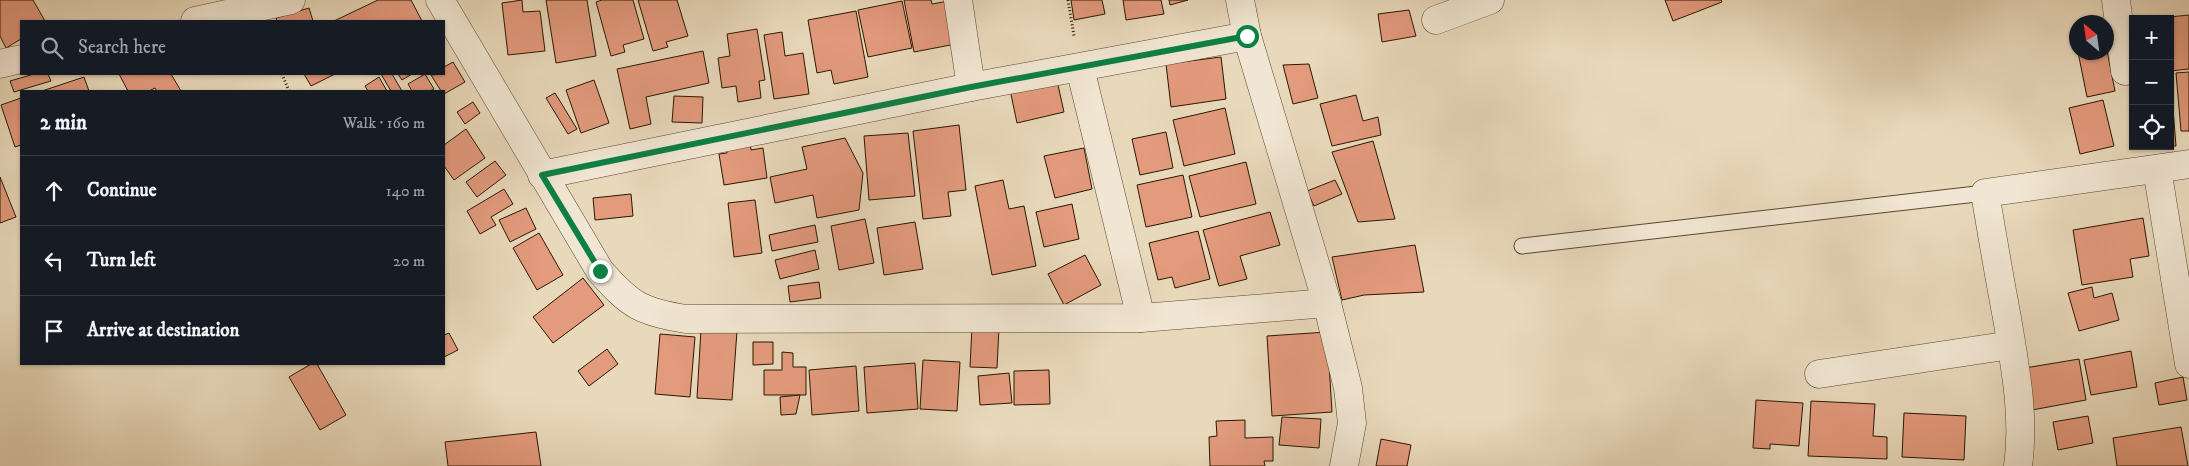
<!DOCTYPE html>
<meta charset="utf-8">
<style>
:root{--surface:#171b24;--page:#20242c;--text:#f1f3f6;--muted:#9ea1a6;--line:#363941}
body{margin:0;font-family:"IM FELL DW Pica",serif;background:var(--page);color:var(--text)}
.controls{position:absolute;right:15px;top:15px;display:grid;overflow:hidden;border-radius:0px;box-shadow:0 1px 4px #0004}
.controls button{width:45px;height:45px;display:grid;place-items:center;padding:0;border:0;border-bottom:1px solid var(--line);background:var(--surface);color:var(--text);font:25px sans-serif}
.compass{position:absolute;left:2069px;top:15px;width:45px;height:45px;border-radius:50%;background:var(--surface);box-shadow:0 1px 4px #0004;rotate:331deg}
.stop{position:absolute;width:15px;height:15px;margin:-11px;border:4px solid #0b8043;border-radius:50%;background:#fff}
.stop.end{background:#0b8043;border-color:#fff;box-shadow:0 1px 5px #0008}
.list{margin:0;padding:0;list-style:none}
h2{display:flex;justify-content:space-between;align-items:center;height:65px;margin:0;padding:0 20px;font-size:21px}
h2 small{font-size:16px;font-weight:400;color:var(--muted)}
.list li{display:grid;grid-template-columns:32px 1fr auto;gap:15px;align-items:center;box-sizing:border-box;height:70px;padding:0 20px;border-top:1px solid var(--line)}
.list b{display:block;font-size:19px;white-space:nowrap}
.list em{font-size:16px;font-style:normal;color:var(--muted)}
.icon{flex:none;width:28px;height:28px;fill:none;stroke:currentColor;stroke-width:2;stroke-linecap:round;stroke-linejoin:round}
.map{position:relative;flex:none;width:2189px;height:466px;overflow:hidden}
.search{position:absolute;background:var(--surface);box-shadow:0 1px 4px #0004;left:20px;top:20px;width:425px;height:55px;display:flex;align-items:center;gap:12px;box-sizing:border-box;padding:0 18px;border-radius:0px;color:var(--muted);font-size:19px}
.panel{position:absolute;background:var(--surface);box-shadow:0 1px 4px #0004;left:20px;top:90px;width:425px;height:275px;border-radius:0px}
.map>svg:first-child{display:block}
.building{fill:#e39a7d;stroke:#291700}
.lines{fill:none;stroke-linecap:round;stroke-linejoin:round}
.service-casing{stroke:#59482f;stroke-width:17}
.minor-casing{stroke:#59482f;stroke-width:29}
.tertiary-casing{stroke:#59482f;stroke-width:29}
.path{stroke:#291700;stroke-width:3;stroke-dasharray:1 2.5;stroke-linecap:butt}
.service{stroke:#f1e6d3;stroke-width:15}
.minor{stroke:#f1e6d3;stroke-width:28}
.tertiary{stroke:#f1e6d3;stroke-width:28}
.route{stroke:#0b8043;stroke-width:6}
</style>
<div class="map">
<svg width="2189" height="466" viewBox="0 0 2189 466">
<rect width="100%" height="100%" fill="#e9d9bb"/>
<filter id="stains"><feTurbulence type="fractalNoise" baseFrequency=".004" numOctaves="4"/><feColorMatrix values="0 0 0 0 .2 0 0 0 0 .09 0 0 0 0 .02 0 0 0 .5 -.17"/></filter>
<radialGradient id="worn" r=".72"><stop offset=".6" stop-color="#630" stop-opacity="0"/><stop offset="1" stop-color="#630" stop-opacity=".3"/></radialGradient>
<!-- building -->
<g class="building">
<path d="M0,0H33L45,21H21V39L6,48L0,36Z"/>
<path d="M378,0H411L422,21H334Z"/>
<path d="M522,0L523,12L540,11L545,51L508,55L502,3Z"/>
<path d="M546,0H587L596,56L556,63Z"/>
<path d="M602,0H633L644,39L623,45L625,52L611,56L596,2Z"/>
<path d="M638,0H677L688,36L666,42L668,47L653,51Z"/>
<path d="M904,0H931L932,4L954,0L961,43L914,52Z"/>
<path d="M1071,0H1102L1105,14L1074,20Z"/>
<path d="M1123,0H1161L1164,14L1126,20Z"/>
<path d="M1169,0H1188L1170,5Z"/>
<path d="M1665,0H1721L1722,2L1673,21Z"/>
<path d="M902,1L912,48L868,57L858,10Z"/>
<path d="M309,8L313,21H277L276,18Z"/>
<path d="M1409,10L1416,36L1382,42L1378,14Z"/>
<path d="M856,11L868,77L834,84L831,70L817,73L808,20Z"/>
<path d="M2189,15V69L2170,71V19H2150Z"/>
<path d="M757,29L765,80L759,81L761,98L738,102L736,86L722,88L718,58L730,56L727,34Z"/>
<path d="M782,32L785,56L803,53L809,94L774,99L764,35Z"/>
<path d="M2106,46L2115,91L2087,97L2078,52H2106Z"/>
<path d="M703,51L709,83L646,97L651,124L630,129L617,69Z"/>
<path d="M1221,57L1226,99L1171,107L1166,64Z"/>
<path d="M453,62L465,82L444,94V91H441L431,75L444,74V67Z"/>
<path d="M1309,64L1318,98L1293,104L1283,65Z"/>
<path d="M2189,72V131H2181L2176,73Z"/>
<path d="M34,74H48L51,81L14,92L10,81Z"/>
<path d="M119,74H171L181,91H157L155,88L149,91H128Z"/>
<path d="M304,74H335L311,86Z"/>
<path d="M381,74H392L402,91H391Z"/>
<path d="M398,74H412L402,80Z"/>
<path d="M425,74L434,89L430,91H412L408,84Z"/>
<path d="M1056,76L1064,112L1017,123L1009,85Z"/>
<path d="M84,77L89,91H42Z"/>
<path d="M379,77L387,91H368L365,86Z"/>
<path d="M594,80L609,123L581,133L566,90Z"/>
<path d="M2171,84L2176,146H2170V84Z"/>
<path d="M555,93L577,129L568,134L546,98Z"/>
<path d="M1356,95L1363,121L1378,117L1381,135L1332,146L1320,104Z"/>
<path d="M674,96L703,97L702,123L672,122Z"/>
<path d="M21,98V145L15,147L1,105Z"/>
<path d="M2103,100L2114,146L2080,154L2069,108Z"/>
<path d="M473,102L480,113L465,124L457,112Z"/>
<path d="M1225,108L1235,154L1184,166L1173,120Z"/>
<path d="M959,125L966,190L948,192L951,216L923,219L913,131Z"/>
<path d="M466,129L485,158L454,180L444,166V145Z"/>
<path d="M1166,132L1173,168L1140,175L1132,139Z"/>
<path d="M908,133L915,196L869,200L864,136Z"/>
<path d="M845,138L863,173L859,210L817,218L813,195L775,203L770,177L807,169L802,147Z"/>
<path d="M750,141L751,150L763,148L767,178L724,185L719,154L727,153L726,145Z"/>
<path d="M1373,141L1395,219L1358,222L1332,152Z"/>
<path d="M1084,148L1092,189L1055,198L1044,156Z"/>
<path d="M495,161L506,175L477,197L466,182Z"/>
<path d="M1246,162L1256,204L1200,217L1189,176Z"/>
<path d="M1183,175L1192,217L1146,227L1137,185Z"/>
<path d="M0,177L16,217L0,223Z"/>
<path d="M1003,180L1009,209L1024,206L1036,266L992,275L975,186Z"/>
<path d="M1335,180L1342,194L1314,206L1307,191Z"/>
<path d="M504,189L513,204L491,217L496,225L480,234L467,211Z"/>
<path d="M631,194L633,216L595,220L593,198Z"/>
<path d="M755,200L762,253L734,257L728,203Z"/>
<path d="M1072,204L1079,239L1044,247L1036,212Z"/>
<path d="M526,208L536,229L510,242L499,220Z"/>
<path d="M1270,212L1280,245L1240,256L1247,279L1219,286L1203,230Z"/>
<path d="M2143,218L2149,256L2130,259L2133,277L2082,285L2073,230Z"/>
<path d="M865,219L874,263L839,270L831,226Z"/>
<path d="M915,222L923,269L884,275L877,228Z"/>
<path d="M815,225L818,242L772,251L769,235Z"/>
<path d="M1198,231L1210,279L1175,288L1172,277L1158,280L1149,243Z"/>
<path d="M539,233L563,275L537,290L513,248Z"/>
<path d="M1415,245L1424,292L1364,295L1342,300L1332,257Z"/>
<path d="M815,250L819,269L780,279L775,260Z"/>
<path d="M1085,255L1101,285L1064,305L1048,274Z"/>
<path d="M583,278L604,305L553,343L533,317Z"/>
<path d="M819,282L821,298L790,302L788,286Z"/>
<path d="M2092,287L2094,298L2112,293L2119,320L2079,331L2068,293Z"/>
<path d="M972,326L999,328L997,368L970,367Z"/>
<path d="M701,329L737,331L732,400L697,398Z"/>
<path d="M1327,332L1332,412L1272,416L1267,336Z"/>
<path d="M449,333L458,350L444,357V335Z"/>
<path d="M660,334L695,337L690,397L655,394Z"/>
<path d="M753,342H773V364L753,365Z"/>
<path d="M607,349L618,364L589,386L578,371Z"/>
<path d="M2131,351L2137,387L2091,395L2084,360Z"/>
<path d="M782,352L793,353V367H806V395H764V370H782Z"/>
<path d="M2079,359L2086,400L2032,410L2025,368Z"/>
<path d="M923,360L960,362L957,411L920,409Z"/>
<path d="M915,363L918,409L867,413L864,367Z"/>
<path d="M311,364H317L346,415L320,430L289,377Z"/>
<path d="M856,366L859,411L812,415L809,370Z"/>
<path d="M1049,370L1050,404L1014,405V371Z"/>
<path d="M1009,373L1012,403L980,405L978,376Z"/>
<path d="M2183,377L2187,400L2159,405L2155,383Z"/>
<path d="M800,395L796,414L781,415L780,397Z"/>
<path d="M1756,400L1803,403L1799,446L1770,444V449L1753,448Z"/>
<path d="M1811,401L1875,404L1873,436L1887,437V459L1808,456Z"/>
<path d="M1904,413L1966,416L1964,460L1902,457Z"/>
<path d="M2088,416L2093,443L2058,450L2053,422Z"/>
<path d="M1282,417L1321,419L1319,448L1279,445Z"/>
<path d="M1245,420V438L1273,437V461H1264L1265,466H1210L1209,437L1217,436L1216,421Z"/>
<path d="M2181,427L2188,466H2117L2113,438Z"/>
<path d="M536,432L541,466H448L445,442Z"/>
<path d="M1381,439L1411,445L1407,466H1376Z"/>
</g>
<g class="lines">
<defs>
<path id="service" d="M1522,246L1985,193"/>
<g id="minor">
<path d="M440,0L600,271C630,305 641,312 686,319L1141,318L1327,303"/>
<path d="M958,0L971,87"/>
<path d="M1240,0L1247,36L1327,303L1348,388L1352,423L1344,466"/>
<path d="M2116,0L2125,71"/>
<path d="M1436,20L1490,0"/>
<path d="M1080,68L1141,318"/>
<path d="M2157,169L2189,364"/>
<path d="M542,175L971,87L1247,36"/>
<path d="M1819,374L2011,345"/>
<path d="M2018,466C2025,417 2015,366 2007,318C1999,276 1992,234 1985,193L2189,164"/>
</g>
<g id="tertiary">
<path d="M195,21L291,0"/>
<path d="M0,64L21,59"/>
</g>
</defs>
<!-- service casing -->
<use href="#service" class="service-casing"/>
<!-- minor casing -->
<use href="#minor" class="minor-casing"/>
<!-- tertiary casing -->
<use href="#tertiary" class="tertiary-casing"/>
<!-- path -->
<g class="path">
<path d="M1068,0L1074,36"/>
<path d="M282,74L289,91"/>
</g>
<!-- service -->
<use href="#service" class="service"/>
<!-- minor -->
<use href="#minor" class="minor"/>
<!-- tertiary -->
<use href="#tertiary" class="tertiary"/>
</g>
<g class="lines">
<!-- route -->
<path class="route" d="M600,271L542,175L971,87L1247,36"/>
</g>
<rect width="100%" height="100%" filter="url(#stains)"/>
<rect width="100%" height="100%" fill="url(#worn)"/>
</svg>
<div class="controls">
<button>+</button>
<button>−</button>
<button><svg class="icon" aria-label="locate" viewBox="0 0 24 24"><circle cx="12" cy="12" r="6"/><path d="M12 2v4M12 18v4M2 12h4M18 12h4"/></svg></button>
</div>
<svg class="compass" viewBox="-18 -18 36 36"><path d="M0-13l5 13h-10z" fill="#e53935"/><path d="M0 13l5-13h-10z" fill="#9ea1a6"/></svg>
<div class="stop" style="left:1247px;top:36px"></div>
<div class="stop end" style="left:600px;top:271px"></div>
<div class="search"><svg class="icon" aria-label="search" viewBox="0 0 24 24"><circle cx="10" cy="10" r="6"/><path d="M15 15l6 6"/></svg>Search here</div>
<section class="panel">
<h2>2 min<small>Walk · 160 m</small></h2>
<ul class="list">
<li><svg class="icon" aria-label="ahead" viewBox="0 0 24 24"><path d="M12 20V5M6 11l6-6 6 6"/></svg><div><b>Continue</b></div><em>140 m</em></li>
<li><svg class="icon" aria-label="left" viewBox="0 0 24 24"><path d="M17 20v-9H6M10 6l-5 5 5 5"/></svg><div><b>Turn left</b></div><em>20 m</em></li>
<li><svg class="icon" aria-label="arrive" viewBox="0 0 24 24"><path d="M6 21V4h12l-3 4 3 4H6"/></svg><div><b>Arrive at destination</b></div></li>
</ul>
</section>
</div>
